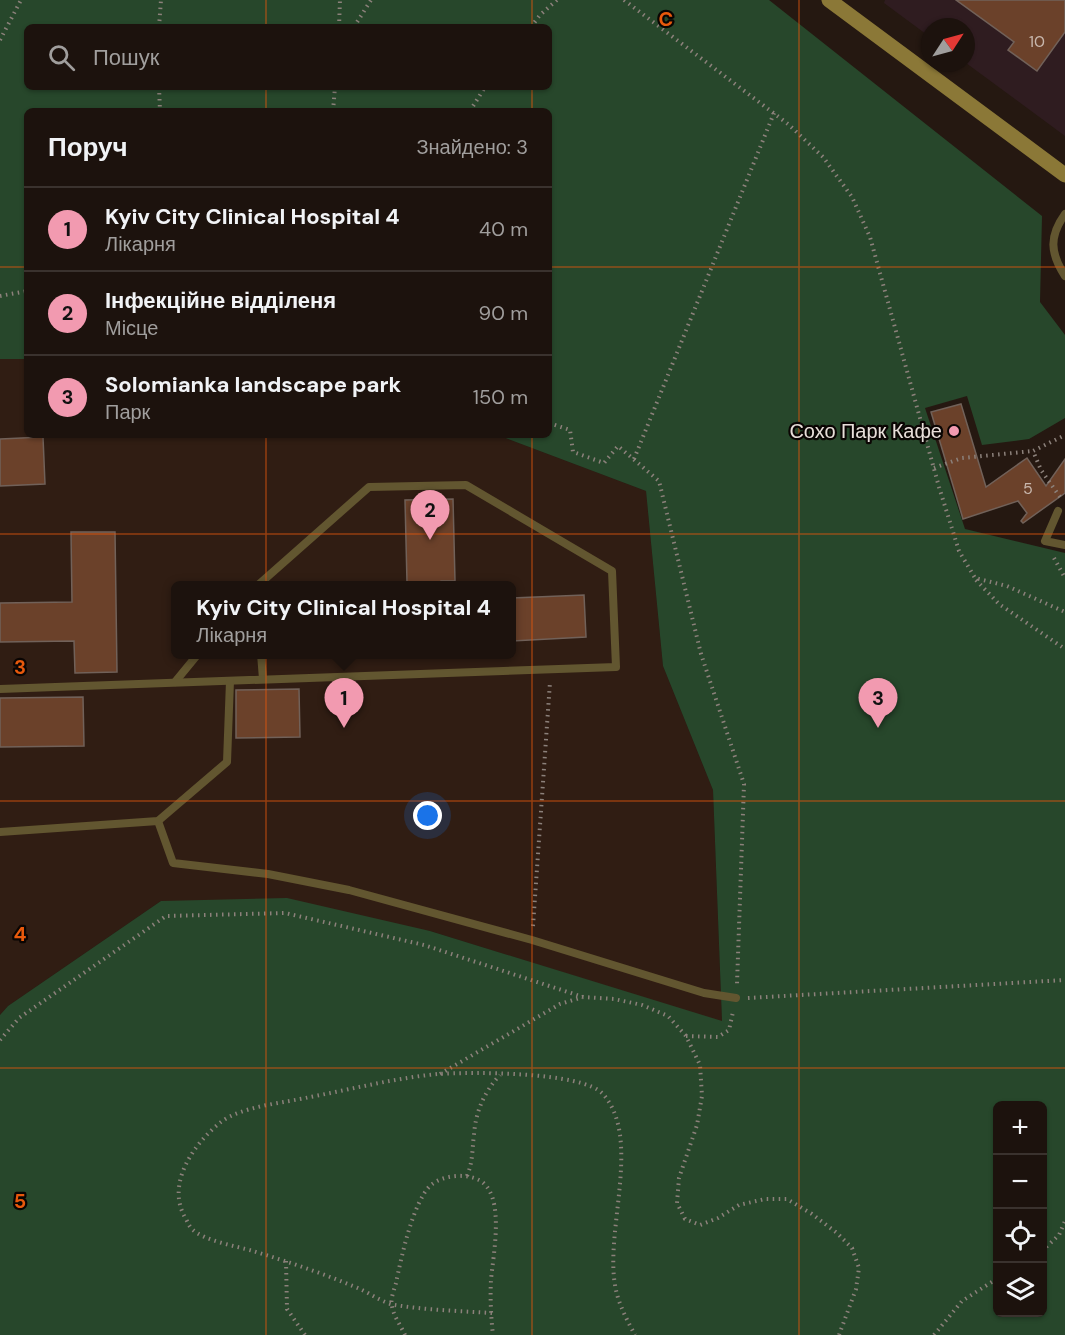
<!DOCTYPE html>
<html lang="uk">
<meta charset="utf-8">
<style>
:root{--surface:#1c120d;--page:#29201b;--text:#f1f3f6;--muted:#a09e9d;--line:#3a322e;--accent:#f29ab0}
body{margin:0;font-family:"DM Sans",sans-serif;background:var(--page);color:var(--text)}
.controls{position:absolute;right:18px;bottom:18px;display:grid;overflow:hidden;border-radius:9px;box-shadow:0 2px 4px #0004}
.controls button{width:54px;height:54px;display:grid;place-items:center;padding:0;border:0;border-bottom:2px solid var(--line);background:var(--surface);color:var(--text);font:30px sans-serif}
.compass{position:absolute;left:921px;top:18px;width:54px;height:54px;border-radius:50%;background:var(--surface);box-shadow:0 2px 4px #0004;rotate:54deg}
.you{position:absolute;left:428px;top:816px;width:21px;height:21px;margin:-15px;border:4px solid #fff;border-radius:50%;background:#1a73e8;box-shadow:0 0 0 9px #1a73e833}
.badge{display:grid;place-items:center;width:39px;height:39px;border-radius:50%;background:var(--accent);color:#111;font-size:20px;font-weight:700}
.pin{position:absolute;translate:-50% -50px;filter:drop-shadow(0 2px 3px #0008)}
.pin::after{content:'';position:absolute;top:32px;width:21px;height:18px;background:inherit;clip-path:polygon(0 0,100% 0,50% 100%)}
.popup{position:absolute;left:171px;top:581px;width:345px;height:78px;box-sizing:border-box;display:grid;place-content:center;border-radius:9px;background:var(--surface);filter:drop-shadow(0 2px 4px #0005);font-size:20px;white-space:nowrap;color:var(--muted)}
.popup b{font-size:22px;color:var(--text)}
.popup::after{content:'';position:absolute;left:50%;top:100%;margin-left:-12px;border:12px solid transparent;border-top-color:var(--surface)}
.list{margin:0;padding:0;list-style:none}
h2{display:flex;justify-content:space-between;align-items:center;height:78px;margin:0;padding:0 24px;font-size:26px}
h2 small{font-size:20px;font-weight:400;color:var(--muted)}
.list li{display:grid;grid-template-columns:39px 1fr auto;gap:18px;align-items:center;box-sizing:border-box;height:84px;padding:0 24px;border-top:2px solid var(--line)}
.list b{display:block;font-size:22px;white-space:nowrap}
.list p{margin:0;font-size:20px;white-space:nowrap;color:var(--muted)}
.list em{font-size:20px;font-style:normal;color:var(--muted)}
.icon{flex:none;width:33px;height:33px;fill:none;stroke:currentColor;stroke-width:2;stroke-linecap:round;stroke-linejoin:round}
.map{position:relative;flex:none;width:1065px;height:1335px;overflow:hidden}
.search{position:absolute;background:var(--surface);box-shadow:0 2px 4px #0004;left:24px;top:24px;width:528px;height:66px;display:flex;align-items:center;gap:15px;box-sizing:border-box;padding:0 21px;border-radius:9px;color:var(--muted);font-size:22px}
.panel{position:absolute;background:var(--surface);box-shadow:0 2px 4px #0004;left:24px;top:108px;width:528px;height:330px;border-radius:9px}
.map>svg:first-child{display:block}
.commercial{fill:#2f1c20}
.built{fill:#301d13;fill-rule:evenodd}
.green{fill:#27472b;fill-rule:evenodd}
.building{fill:#6b412a;stroke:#716159;stroke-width:1.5}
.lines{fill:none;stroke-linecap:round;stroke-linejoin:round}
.path{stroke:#8c817b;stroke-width:4;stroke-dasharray:1.5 4.5;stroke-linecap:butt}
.lane{stroke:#625630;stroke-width:8}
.secondary{stroke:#8b7837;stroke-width:15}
.grid{fill:none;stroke:#e8590c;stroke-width:1.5;stroke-opacity:0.55}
.poi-dot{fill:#f29ab0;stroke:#0a0503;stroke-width:2}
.labels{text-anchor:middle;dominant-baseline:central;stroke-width:4.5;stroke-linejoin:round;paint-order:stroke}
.number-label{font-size:16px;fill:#c8b7ad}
.poi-label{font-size:20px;fill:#e7ded9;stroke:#0a0503;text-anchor:end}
.grid-label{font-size:20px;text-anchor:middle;font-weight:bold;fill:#e8590c;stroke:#0a0503;stroke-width:4.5;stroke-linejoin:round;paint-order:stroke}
</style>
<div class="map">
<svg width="1065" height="1335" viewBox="0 0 1065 1335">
<rect width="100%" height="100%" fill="#251811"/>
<!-- commercial -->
<path class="commercial" d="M885,0H1065V136L966,63V27H930V37L884,3Z"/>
<!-- built -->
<path class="built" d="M0,359H27V435H490L503,437L646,491L663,666L713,790L722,1022L430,931L161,901L8,1006L0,1015ZM176,586H512V654H176Z"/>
<!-- green -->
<path class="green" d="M0,0H769L1042,216L1040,302L1065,335V418L1029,439L982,445L967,396L925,408L965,529L1065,553V1335H0V1015L8,1006L161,901L287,898L430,931L722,1021L713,790L663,666L646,491L503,437L490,435H549V111H27V359H0ZM27,27H549V87H27ZM998,1106H1042V1312H998Z"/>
<!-- building -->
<g class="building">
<path d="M956,0H1065V32L1037,71L1008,50L1014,42Z"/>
<path d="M961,404L986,487L1027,458L1046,486L1065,459V493L1023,523L1021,521L1027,513L1018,501L963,519L931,412Z"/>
<path d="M43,437L45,484L0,486V439Z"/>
<path d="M453,499L455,581H441V585H421V582H407L405,500Z"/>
<path d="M71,532H115L117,672L75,673L74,641L0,642V603L72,602Z"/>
<path d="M584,595L586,637L512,641V598Z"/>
<path d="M299,689L300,737L236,738V690Z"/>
<path d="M83,697L84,746L0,747V698Z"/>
</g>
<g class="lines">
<!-- path -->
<g class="path">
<path d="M624,0L788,124L823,157L852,197L870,237L939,487L959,551L975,578L1007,586L1065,612"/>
<path d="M159,27L161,0"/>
<path d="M339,27L340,0"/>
<path d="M354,27L371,0"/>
<path d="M531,27L540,15L557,0"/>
<path d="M0,40L21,0"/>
<path d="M159,87L160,111"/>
<path d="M333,111L335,87"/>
<path d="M470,111L485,87"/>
<path d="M0,296L27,291"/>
<path d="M549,423L570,430L573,452L604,463L618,446L659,481L701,654L744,784L737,984"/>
<path d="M634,459L774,113"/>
<path d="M934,468L962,458L1033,451"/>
<path d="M1060,497L1041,470L1033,451L1065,435"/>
<path d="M1054,558L1065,578"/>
<path d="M976,580L999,604L1065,649"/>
<path d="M533,926L550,682"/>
<path d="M748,998L1065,980"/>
<path d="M686,1036L718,1037L729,1030L733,1012"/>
<path d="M0,1040L19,1018L166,916L285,913L424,945L583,997"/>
<path d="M440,1074L560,1004L583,997L614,999L642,1005L668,1016L686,1036L700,1065L702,1096L697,1125L679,1178L677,1203L685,1219L700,1225L718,1218L739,1205L765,1199H787L812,1214L837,1233L852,1248L859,1268L856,1289L839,1335"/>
<path d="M467,1176C473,1161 472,1151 474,1134C476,1111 484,1092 500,1075"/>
<path d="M1042,1251L1059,1235L1065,1221"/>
<path d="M286,1261L287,1309L305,1335"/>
<path d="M492,1313C460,1311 426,1310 395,1305C383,1303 371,1294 360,1289C325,1274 289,1262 253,1251C236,1246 204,1241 192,1229C189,1226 188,1223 186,1219C165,1185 193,1144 221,1122C242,1106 284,1103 310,1097C353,1089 395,1078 438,1074C470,1072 582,1071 603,1094C643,1139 603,1234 616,1290C619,1305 628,1322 635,1335"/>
<path d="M405,1335C401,1326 393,1315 392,1306C390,1300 394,1290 396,1283C401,1259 413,1201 431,1185C443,1175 466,1173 479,1180C506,1194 493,1255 491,1280C490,1297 491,1318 493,1335"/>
<path d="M934,1335L962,1301L998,1278"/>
</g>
<!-- lane -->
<g class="lane">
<path d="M1065,214C1049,236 1050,253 1065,276"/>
<path d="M1058,511L1045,541L1065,545"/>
<path d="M261,654L263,679"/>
<path d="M175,682L198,654"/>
<path d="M0,689L616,667L612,571L466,485L369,487L257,586"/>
<path d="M158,821L173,863L268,874L349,890L532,940L704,993L736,998"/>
<path d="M0,832L158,821L227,762L230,681"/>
</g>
<!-- secondary -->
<path class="secondary" d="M829,0L1065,175"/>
</g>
<!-- grid -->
<path class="grid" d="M266,0V27M532,0V27M799,0V1335M266,87V111M532,87V111M0,267H27M549,267H1065M266,435V1335M532,435V1335M0,534H1065M0,801H1065M0,1068H1065"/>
<!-- markers -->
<circle class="poi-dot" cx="954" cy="431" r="6"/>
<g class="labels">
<!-- number labels -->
<g class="number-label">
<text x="1037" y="41">10</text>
<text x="1028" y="488">5</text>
</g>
<!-- poi labels -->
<g class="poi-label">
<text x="942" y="431">Сохо Парк Кафе</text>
</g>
</g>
<g class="grid-label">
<text x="666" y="26">C</text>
<text x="20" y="674">3</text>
<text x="20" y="941">4</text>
<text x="20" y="1208">5</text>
</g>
</svg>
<div class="controls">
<button>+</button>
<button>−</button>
<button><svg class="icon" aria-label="locate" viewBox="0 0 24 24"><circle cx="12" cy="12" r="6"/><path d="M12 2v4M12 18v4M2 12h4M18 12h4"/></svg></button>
<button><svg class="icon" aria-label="layers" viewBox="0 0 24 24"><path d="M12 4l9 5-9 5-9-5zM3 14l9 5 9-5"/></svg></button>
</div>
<svg class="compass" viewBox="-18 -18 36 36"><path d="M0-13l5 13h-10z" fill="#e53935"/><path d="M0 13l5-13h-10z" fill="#a09e9d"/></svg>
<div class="you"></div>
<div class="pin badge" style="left:344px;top:728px">1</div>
<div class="popup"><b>Kyiv City Clinical Hospital 4</b>Лікарня</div>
<div class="pin badge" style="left:430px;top:540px">2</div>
<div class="pin badge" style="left:878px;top:728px">3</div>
<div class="search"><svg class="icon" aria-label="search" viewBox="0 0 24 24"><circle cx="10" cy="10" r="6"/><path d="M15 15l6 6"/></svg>Пошук</div>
<section class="panel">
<h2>Поруч<small>Знайдено: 3</small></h2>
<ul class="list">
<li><span class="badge">1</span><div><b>Kyiv City Clinical Hospital 4</b><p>Лікарня</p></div><em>40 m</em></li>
<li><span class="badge">2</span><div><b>Інфекційне відділеня</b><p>Місце</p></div><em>90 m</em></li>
<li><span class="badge">3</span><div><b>Solomianka landscape park</b><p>Парк</p></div><em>150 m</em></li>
</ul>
</section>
</div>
